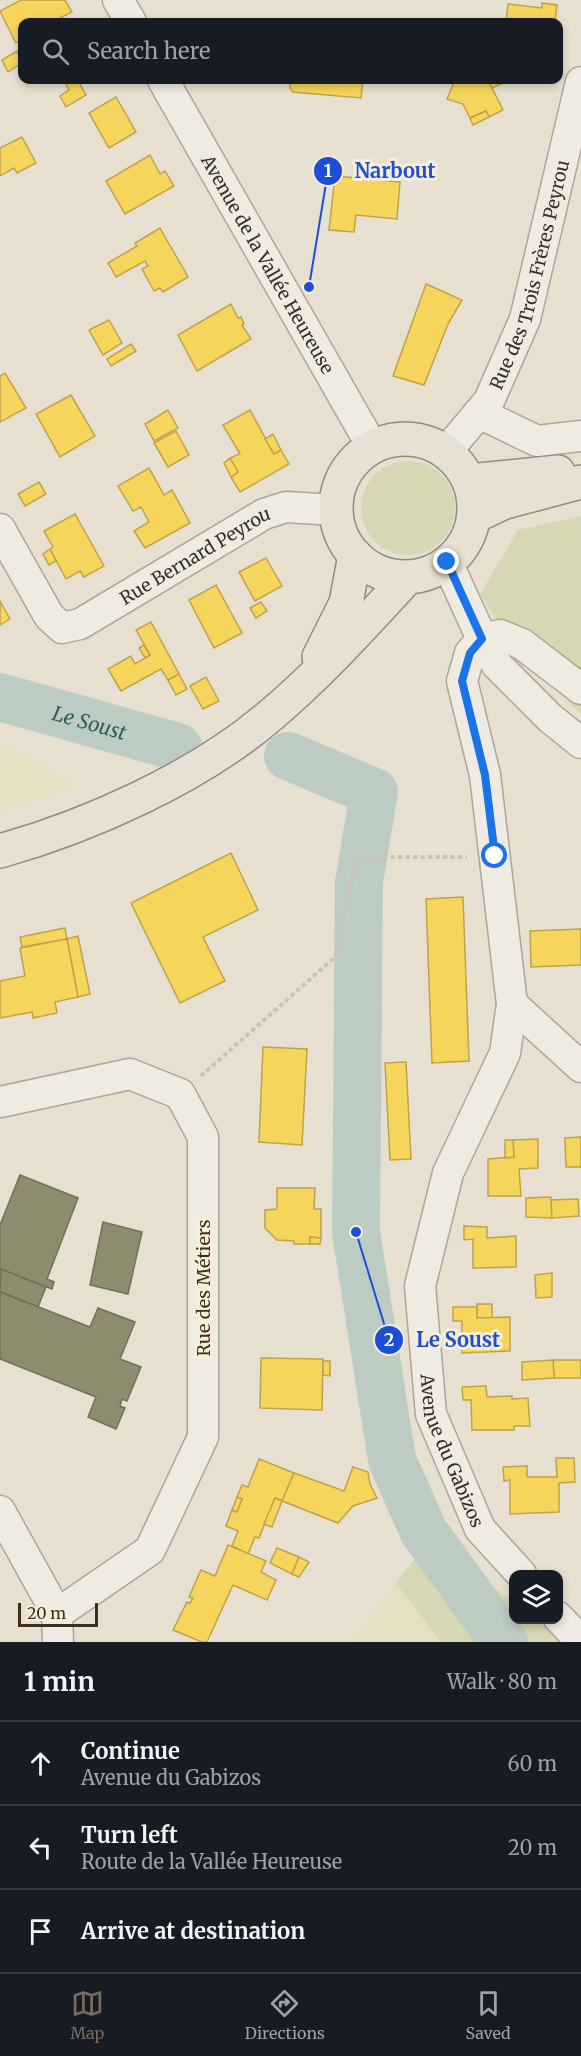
<!DOCTYPE html>
<meta charset="utf-8">
<style>
:root{--surface:#171b24;--page:#242831;--text:#f1f3f6;--muted:#9ea1a6;--line:#363941;--accent:#786c5e}
body{margin:0;font-family:Merriweather,serif;background:var(--page);color:var(--text)}
.controls{position:absolute;right:18px;bottom:18px;display:grid;overflow:hidden;border-radius:12px;box-shadow:0 3px 9px #0003}
.controls button{width:54px;height:54px;display:grid;place-items:center;padding:0;border:0;border-bottom:2px solid var(--line);background:var(--surface);color:var(--text);font:30px sans-serif}
.scale{position:absolute;left:18px;bottom:15px;width:80px;box-sizing:border-box;padding-left:6px;border:3px solid #3d2e20;border-top:0;font-size:16px;line-height:21px;white-space:nowrap;color:#3d2e20;-webkit-text-stroke:4px #f7eed8;paint-order:stroke}
.stop{position:absolute;width:18px;height:18px;margin:-14px;border:4px solid #1a73e8;border-radius:50%;background:#fff}
.stop.end{background:#1a73e8;border-color:#fff;box-shadow:0 2px 6px #0008}
.list{margin:0;padding:0;list-style:none}
h2{display:flex;justify-content:space-between;align-items:center;height:78px;margin:0;padding:0 24px;font-size:26px}
h2 small{font-size:20px;font-weight:400;color:var(--muted)}
.list li{display:grid;grid-template-columns:39px 1fr auto;gap:18px;align-items:center;box-sizing:border-box;height:84px;padding:0 24px;border-top:2px solid var(--line)}
.list b{display:block;font-size:22px;white-space:nowrap}
.list p{margin:0;font-size:20px;white-space:nowrap;color:var(--muted)}
.list em{font-size:20px;font-style:normal;color:var(--muted)}
.icon{flex:none;width:33px;height:33px;fill:none;stroke:currentColor;stroke-width:2;stroke-linecap:round;stroke-linejoin:round}
.map{position:relative;flex:none;width:581px;height:1642px;overflow:hidden}
.search{position:absolute;background:var(--surface);box-shadow:0 3px 9px #0003;left:18px;right:18px;top:18px;height:66px;display:flex;align-items:center;gap:15px;box-sizing:border-box;padding:0 21px;border-radius:12px;color:var(--muted);font-size:22px}
.sheet{height:330px;background:var(--surface)}
nav{display:flex;justify-content:space-around;align-items:center;box-sizing:border-box;height:84px;border-top:2px solid var(--line);background:var(--surface);font-size:16px;color:var(--muted)}
nav a{display:grid;justify-items:center;gap:3px}
nav .on{color:var(--accent)}
.map>svg:first-child{display:block}
.farmland{fill:#e6dfc2}
.green{fill:#d6d7b3}
.homes{fill:#f6d55c;stroke:#bea34a;stroke-width:1.5}
.industry{fill:#8c8c6e;stroke:#747057;stroke-width:1.5}
.lines{fill:none;stroke-linecap:round;stroke-linejoin:round}
.river{stroke:#bcccc2;stroke-width:48}
.minor-casing{stroke:#ada599;stroke-width:33}
.major-casing{stroke:#928b80;stroke-width:36}
.path{stroke:#c8c2b9;stroke-width:4;stroke-dasharray:4.5 3;stroke-linecap:butt}
.minor{stroke:#efebe3;stroke-width:30}
.major{stroke:#e6e1d4;stroke-width:33}
.route{stroke:#1a73e8;stroke-width:8}
.labels{text-anchor:middle;dominant-baseline:central;stroke-width:6;stroke-linejoin:round;paint-order:stroke}
.street-label{font-size:18px;fill:#3d2e20;stroke:#f7eed8}
.water-label{font-size:20px;font-style:italic;fill:#2f5d5a;stroke:#f7eed8}
.leader{fill:none;stroke:#1d4ed8;stroke-width:2}
.callout-dot{fill:#1d4ed8;stroke:#f7eed8;stroke-width:2}
.mark-label{font-size:18px;text-anchor:middle;font-weight:bold;fill:#fff}
.callout-label{font-size:20px;text-anchor:middle;font-weight:bold;fill:#1d4ed8;stroke:#f7eed8;stroke-width:6;stroke-linejoin:round;paint-order:stroke}
</style>
<div class="map">
<svg width="581" height="1642" viewBox="0 0 581 1642">
<rect width="100%" height="100%" fill="#e7e0d1"/>
<!-- farmland -->
<g class="farmland">
<path d="M0,746L23,753L77,786L0,812Z"/>
<path d="M396,1583L441,1642H352Z"/>
</g>
<!-- green -->
<g class="green">
<circle cx="408" cy="508" r="47"/>
<path d="M581,516V714L513,647L480,594L518,530Z"/>
<path d="M429,1540L513,1601L514,1620H538L569,1642H441L396,1583Z"/>
</g>
<!-- homes -->
<g class="homes">
<path d="M21,0H65L72,12L52,22H22V39L16,43L0,11Z"/>
<path d="M542,3L557,5L555,22H506L508,4L542,8Z"/>
<path d="M17,51L22,63L8,72L2,60Z"/>
<path d="M64,80H87L80,84L86,95L66,107L60,96L69,90Z"/>
<path d="M290,80H363L361,98L293,92L290,88Z"/>
<path d="M455,80H488L503,110L489,117L486,111L470,118L463,104L447,99Z"/>
<path d="M497,80H503V83L492,88L489,83Z"/>
<path d="M116,97L136,132L109,148L89,113Z"/>
<path d="M486,111L489,117L473,125L470,118Z"/>
<path d="M22,137L36,163L17,173L14,168L0,176V148Z"/>
<path d="M150,155L160,174L165,171L174,186L125,214L106,181Z"/>
<path d="M335,176L400,182L397,219L356,215L354,232L329,230Z"/>
<path d="M160,228L188,277L163,292L160,288L154,291L142,269L148,266L145,261L116,277L108,263L137,246L135,243Z"/>
<path d="M426,284L462,300L448,324L424,385L393,376Z"/>
<path d="M231,304L238,318L241,317L244,324L242,325L251,339L197,371L178,335Z"/>
<path d="M109,320L122,343L103,355L89,330Z"/>
<path d="M131,344L136,351L111,366L107,359Z"/>
<path d="M5,373L26,408L0,422V376Z"/>
<path d="M71,395L95,436L60,457L36,414Z"/>
<path d="M168,410L178,428L154,441L145,424Z"/>
<path d="M250,410L274,454L281,450L289,464L240,492L231,477L238,472L230,458L240,454L223,425Z"/>
<path d="M176,431L189,455L168,467L154,443Z"/>
<path d="M273,434L281,450L274,454L265,439Z"/>
<path d="M230,458L238,472L231,477L224,463Z"/>
<path d="M149,468L164,495L172,490L190,523L145,548L134,531L149,522L141,507L133,511L118,486Z"/>
<path d="M39,482L46,494L25,506L18,494Z"/>
<path d="M75,514L104,566L84,577L80,571L66,579L50,549L53,547L44,531Z"/>
<path d="M50,549L56,561L49,565L43,554Z"/>
<path d="M266,558L282,586L255,601L239,572Z"/>
<path d="M216,585L242,633L214,648L189,600Z"/>
<path d="M0,601L10,619L0,625Z"/>
<path d="M261,602L267,611L256,618L250,608Z"/>
<path d="M151,622L179,674L168,680L161,669L121,691L108,669L131,656L135,664L150,655L136,630Z"/>
<path d="M144,645L150,655L145,658L139,648Z"/>
<path d="M179,674L187,689L176,695L168,680Z"/>
<path d="M206,677L219,701L203,709L190,686Z"/>
<path d="M231,853L258,910L203,937L225,981L180,1003L131,903Z"/>
<path d="M463,897L469,1061L432,1063L426,899Z"/>
<path d="M65,928L67,939L22,947L20,937Z"/>
<path d="M581,929V965L531,967L530,931Z"/>
<path d="M78,936L90,994L78,997L67,939Z"/>
<path d="M67,939L78,997L55,1002L57,1013L33,1018L32,1012L0,1018V981L25,976L20,948Z"/>
<path d="M263,1047L307,1049L302,1145L259,1142Z"/>
<path d="M406,1062L411,1159L390,1160L385,1063Z"/>
<path d="M581,1137V1167H566L565,1138Z"/>
<path d="M538,1139V1168L519,1169L521,1196H488V1159L514,1157L513,1140Z"/>
<path d="M505,1140H513L514,1157L505,1158Z"/>
<path d="M277,1188H315L314,1209H321V1238L310,1237V1244H294V1241L277,1240L265,1228V1210L277,1209Z"/>
<path d="M551,1197L552,1218L526,1217V1198Z"/>
<path d="M578,1199L579,1216L552,1218L551,1200Z"/>
<path d="M464,1226L487,1227V1238L516,1236V1267L473,1268V1239L464,1240Z"/>
<path d="M310,1237L321,1238L320,1244H310Z"/>
<path d="M552,1273V1297L536,1298L535,1275Z"/>
<rect x="477" y="1304" width="15" height="14"/>
<path d="M453,1307H477V1318L510,1317V1351L462,1353V1321H453Z"/>
<path d="M261,1358L323,1359L322,1410L260,1408Z"/>
<path d="M553,1360H581V1378H554Z"/>
<path d="M553,1360L554,1378L522,1380V1362Z"/>
<path d="M323,1361H330V1376L323,1375Z"/>
<path d="M486,1386L487,1397L512,1396V1399L528,1398L530,1426H514V1430H472L471,1400H463L462,1387Z"/>
<path d="M556,1458H574L575,1482L559,1483V1512L510,1514V1480L504,1481L503,1467L527,1466V1477H557Z"/>
<path d="M259,1459L294,1473L282,1501L275,1498L259,1538L255,1537L248,1554L232,1546L238,1531L226,1526L232,1510L237,1512L242,1499L237,1497L242,1485L248,1487Z"/>
<path d="M353,1467L368,1472L370,1484L377,1498L353,1506L338,1523L282,1501L294,1473L344,1491Z"/>
<path d="M237,1497L242,1499L237,1512L232,1510Z"/>
<path d="M275,1498L282,1501L272,1527L264,1524Z"/>
<path d="M228,1545L266,1561L261,1572L276,1580L267,1600L233,1585L207,1642H202L173,1630L187,1602L190,1603L193,1598L189,1597L201,1570L215,1576Z"/>
<path d="M277,1548L299,1557L292,1574L270,1563Z"/>
<path d="M299,1557L309,1562L299,1577L292,1574Z"/>
</g>
<!-- industry -->
<g class="industry">
<path d="M20,1175L78,1198L47,1279L54,1282L52,1289L0,1269V1225Z"/>
<path d="M103,1222L142,1232L128,1294L90,1285Z"/>
<path d="M1,1269L46,1287L38,1307L0,1292Z"/>
<path d="M0,1292L90,1327L98,1308L135,1322L120,1359L141,1367L127,1401L122,1399L120,1406L125,1408L116,1429L88,1417L96,1397L0,1359Z"/>
</g>
<g class="lines">
<!-- river -->
<g class="river">
<path id="s1" d="M0,697L178,747"/>
<path d="M288,756L374,792L359,882L356,1232L392,1460L424,1532L504,1642"/>
</g>
<defs>
<g id="minor">
<path d="M118,0L131,22"/>
<path id="s2" d="M163,80L373,448"/>
<path d="M479,413L537,441L581,436"/>
<path id="s3" d="M446,452L489,401L525,319L581,82"/>
<path id="s4" d="M0,529L49,616L62,628L80,624L264,514L286,507L336,510"/>
<path d="M447,562L482,639L497,665L550,718L581,743"/>
<path id="s5" d="M482,639L470,653L462,681L485,775L512,1004L505,1053L448,1173L420,1286L431,1414L480,1529L521,1574"/>
<path d="M482,639L500,635L522,644L581,689"/>
<path d="M512,1004L581,1067"/>
<path d="M0,1102L130,1074L180,1094L203,1137V1437L150,1550L57,1614"/>
<path d="M0,1511L57,1614L58,1642"/>
<path d="M558,1617L575,1635L581,1639"/>
</g>
<g id="major">
<circle cx="405" cy="508" r="69"/>
<path d="M469,481L558,472"/>
<path d="M475,516L505,502L581,482"/>
<path d="M319,657L346,603L355,555"/>
<path d="M0,851C89,826 194,779 265,720C316,678 363,626 407,578"/>
</g>
</defs>
<!-- minor casing -->
<use href="#minor" class="minor-casing"/>
<!-- major casing -->
<use href="#major" class="major-casing"/>
<!-- path -->
<path class="path" d="M201,1076L335,957L357,857H467"/>
<!-- minor -->
<use href="#minor" class="minor"/>
<!-- major -->
<use href="#major" class="major"/>
</g>
<g class="lines">
<!-- route -->
<path class="route" d="M447,562L482,639L470,653L462,681L485,775L495,856"/>
</g>
<g class="labels">
<!-- street labels -->
<g class="street-label">
<text stroke="none"><textPath href="#s2" startOffset="212">Avenue de la Vallée Heureuse</textPath></text>
<text stroke="none"><textPath href="#s3" startOffset="200">Rue des Trois Frères Peyrou</textPath></text>
<text stroke="none"><textPath href="#s4" startOffset="270">Rue Bernard Peyrou</textPath></text>
<text transform="translate(203 1288) rotate(-90)">Rue des Métiers</text>
<text stroke="none"><textPath href="#s5" startOffset="843">Avenue du Gabizos</textPath></text>
</g>
<!-- water labels -->
<g class="water-label">
<text stroke="none"><textPath href="#s1" startOffset="93">Le Soust</textPath></text>
</g>
</g>
<!-- callouts -->
<path class="leader" d="M309 287L328 171M356 1232L389 1340"/>
<g class="callout-dot">
<circle cx="309" cy="287" r="6"/>
<circle cx="356" cy="1232" r="6"/>
<circle cx="328" cy="171" r="15"/>
<circle cx="389" cy="1340" r="15"/>
</g>
<g class="mark-label">
<text x="328" y="177">1</text>
<text x="389" y="1346">2</text>
</g>
<g class="callout-label">
<text x="395" y="178">Narbout</text>
<text x="458" y="1347">Le Soust</text>
</g>
</svg>
<div class="controls">
<button><svg class="icon" aria-label="layers" viewBox="0 0 24 24"><path d="M12 4l9 5-9 5-9-5zM3 14l9 5 9-5"/></svg></button>
</div>
<div class="scale">20 m</div>
<div class="stop" style="left:495px;top:856px"></div>
<div class="stop end" style="left:447px;top:562px"></div>
<div class="search"><svg class="icon" aria-label="search" viewBox="0 0 24 24"><circle cx="10" cy="10" r="6"/><path d="M15 15l6 6"/></svg>Search here</div>
</div>
<section class="sheet">
<h2>1 min<small>Walk · 80 m</small></h2>
<ul class="list">
<li><svg class="icon" aria-label="ahead" viewBox="0 0 24 24"><path d="M12 20V5M6 11l6-6 6 6"/></svg><div><b>Continue</b><p>Avenue du Gabizos</p></div><em>60 m</em></li>
<li><svg class="icon" aria-label="left" viewBox="0 0 24 24"><path d="M17 20v-9H6M10 6l-5 5 5 5"/></svg><div><b>Turn left</b><p>Route de la Vallée Heureuse</p></div><em>20 m</em></li>
<li><svg class="icon" aria-label="arrive" viewBox="0 0 24 24"><path d="M6 21V4h12l-3 4 3 4H6"/></svg><div><b>Arrive at destination</b></div></li>
</ul>
</section>
<nav>
<a class="on"><svg class="icon" aria-label="map" viewBox="0 0 24 24"><path d="M3 6l6-2 6 2 6-2v14l-6 2-6-2-6 2zM9 4v14M15 6v14"/></svg>Map</a>
<a><svg class="icon" aria-label="directions" viewBox="0 0 24 24"><path d="M12 3l9 9-9 9-9-9zM9 14v-3h6M13 9l2 2-2 2"/></svg>Directions</a>
<a><svg class="icon" aria-label="saved" viewBox="0 0 24 24"><path d="M7 4h10v16l-5-4-5 4z"/></svg>Saved</a>
</nav>
